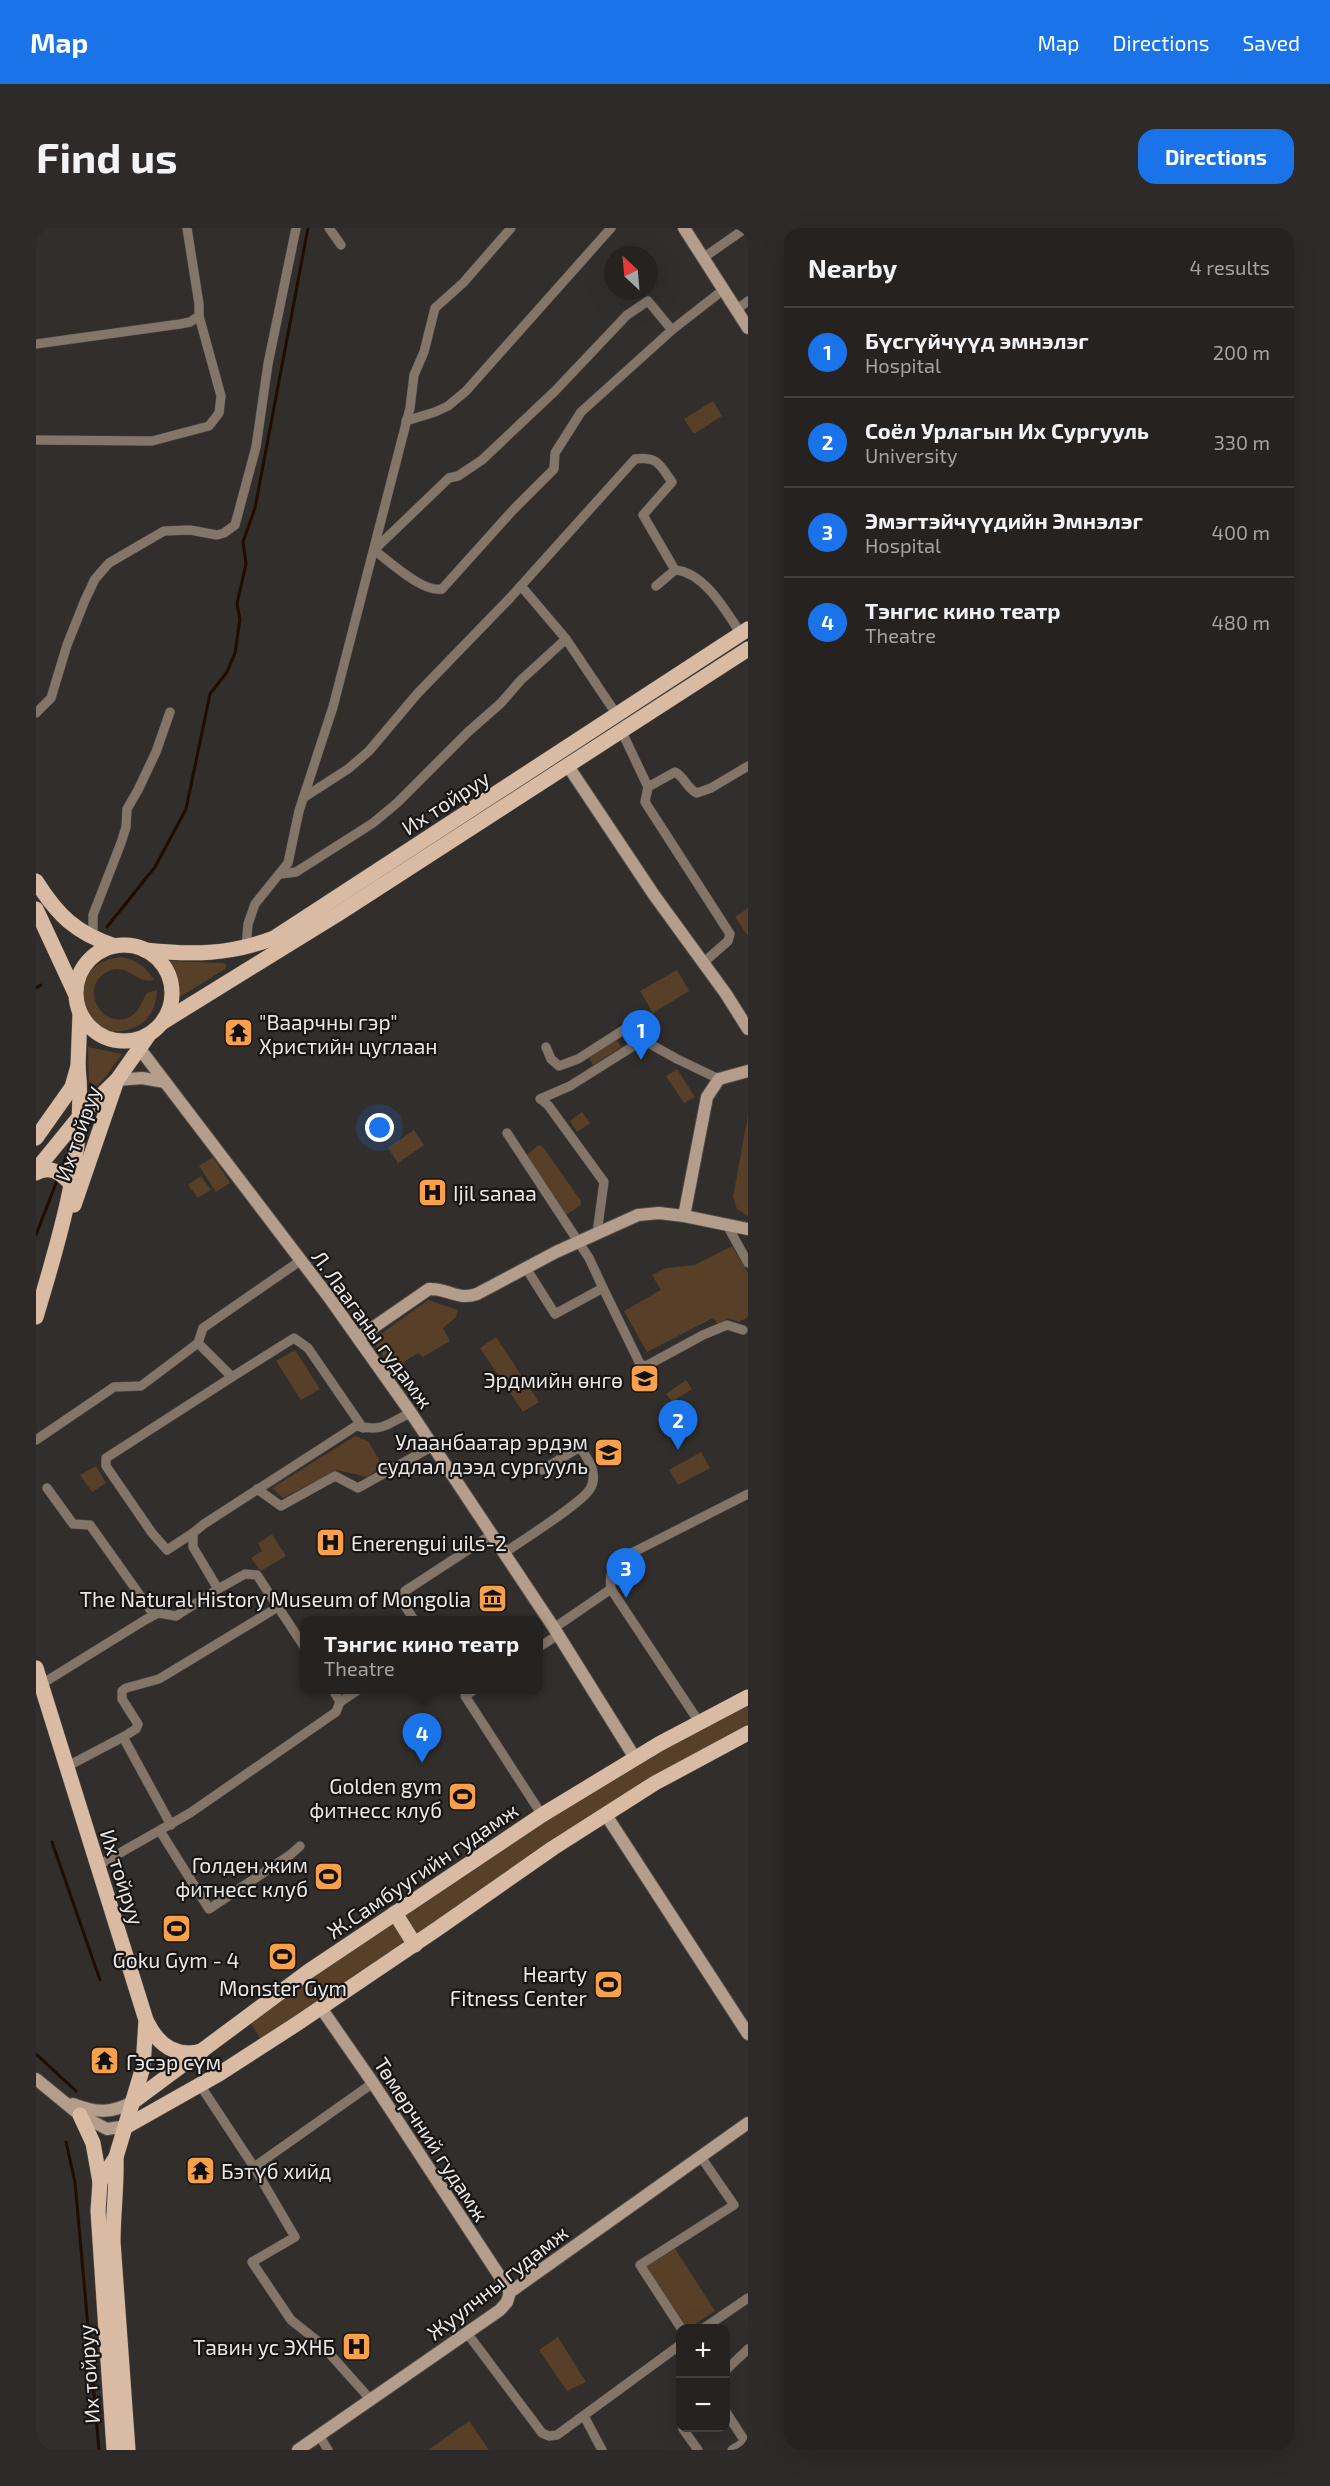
<!DOCTYPE html>
<meta charset="utf-8">
<style>
:root{--surface:#252220;--page:#2d2a29;--text:#f1f3f6;--muted:#a3a4a5;--line:#423f3e;--accent:#1a73e8}
body{margin:0;font-family:"Exo 2",sans-serif;background:var(--page);color:var(--text)}
.controls{position:absolute;right:18px;bottom:18px;display:grid;overflow:hidden;border-radius:12px;box-shadow:0 6px 24px #0002}
.controls button{width:54px;height:54px;display:grid;place-items:center;padding:0;border:0;border-bottom:2px solid var(--line);background:var(--surface);color:var(--text);font:30px sans-serif}
.compass{position:absolute;left:568px;top:18px;width:54px;height:54px;border-radius:50%;background:var(--surface);box-shadow:0 6px 24px #0002;rotate:334deg}
.you{position:absolute;left:344px;top:900px;width:21px;height:21px;margin:-15px;border:4px solid #fff;border-radius:50%;background:#1a73e8;box-shadow:0 0 0 9px #1a73e833}
.badge{display:grid;place-items:center;width:39px;height:39px;border-radius:50%;background:var(--accent);color:#fff;font-size:20px;font-weight:700}
.pin{position:absolute;translate:-50% -50px;filter:drop-shadow(0 2px 3px #0008)}
.pin::after{content:'';position:absolute;top:32px;width:21px;height:18px;background:inherit;clip-path:polygon(0 0,100% 0,50% 100%)}
.popup{position:absolute;left:264px;top:1388px;width:243px;height:78px;box-sizing:border-box;display:grid;place-content:center;border-radius:12px;background:var(--surface);filter:drop-shadow(0 2px 4px #0005);font-size:20px;white-space:nowrap;color:var(--muted)}
.popup b{font-size:22px;color:var(--text)}
.popup::after{content:'';position:absolute;left:50%;top:100%;margin-left:-12px;border:12px solid transparent;border-top-color:var(--surface)}
.list{margin:0;padding:0;list-style:none}
h2{display:flex;justify-content:space-between;align-items:center;height:78px;margin:0;padding:0 24px;font-size:26px}
h2 small{font-size:20px;font-weight:400;color:var(--muted)}
.list li{display:grid;grid-template-columns:39px 1fr auto;gap:18px;align-items:center;box-sizing:border-box;height:90px;padding:0 24px;border-top:2px solid var(--line)}
.list b{display:block;font-size:22px;white-space:nowrap}
.list p{margin:0;font-size:20px;white-space:nowrap;color:var(--muted)}
.list em{font-size:20px;font-style:normal;color:var(--muted)}
.map{position:relative;flex:none;width:712px;height:2222px;overflow:hidden;border-radius:18px}
header{display:flex;align-items:center;gap:36px;box-sizing:border-box;height:84px;padding:0 30px;background:var(--accent);color:#fff}
header strong{font-size:28px}
nav{display:flex;gap:33px;margin-inline-start:auto;font-size:21px}
.intro{display:flex;align-items:center;justify-content:space-between;box-sizing:border-box;height:144px;padding:0 36px}
h1{margin:0;font-size:42px}
.button{padding:15px 27px;border-radius:18px;background:var(--accent);color:#fff;font-size:21px;font-weight:700}
main{display:flex;gap:36px;padding:0 36px}
aside{flex:1;background:var(--surface);border-radius:18px;box-shadow:0 6px 24px #0002}
.map>svg:first-child{display:block}
.green{fill:#583f28}
.lines{fill:none;stroke-linecap:round;stroke-linejoin:round}
.stream{stroke:#200d00;stroke-width:3}
.street-casing{stroke:#4f4c49;stroke-width:10}
.secondary-casing{stroke:#4f4c49;stroke-width:14}
.primary-casing{stroke:#4f4c49;stroke-width:16}
.street{stroke:#847569;stroke-width:9}
.secondary{stroke:#b49d8a;stroke-width:12}
.primary{stroke:#d9bba3;stroke-width:15}
.labels{text-anchor:middle;dominant-baseline:central;stroke-width:4.5;stroke-linejoin:round;paint-order:stroke}
.street-label{font-size:21px;fill:#eae8e6;stroke:#181615}
.poi-label{font-size:21px;fill:#eae8e6;stroke:#181615;text-anchor:end}
</style>
<header>
<strong>Map</strong>
<nav><a>Map</a><a>Directions</a><a>Saved</a></nav>
</header>
<div class="intro"><h1>Find us</h1><a class="button">Directions</a></div>
<main>
<div class="map">
<svg width="712" height="2222" viewBox="0 0 712 2222">
<rect width="100%" height="100%" fill="#312e2b"/>
<!-- green -->
<g class="green">
<path d="M677,173L686,188L658,206L648,191Z"/>
<path d="M712,680V708L699,689Z"/>
<path d="M85,729C101,732 110,739 118,752C102,757 93,736 75,742C37,757 70,810 99,785C105,779 107,771 111,765L121,762C120,778 115,792 99,799C48,824 20,735 85,729Z"/>
<path d="M132,733L187,735L191,737L189,741L142,770Z"/>
<path d="M641,742L653,763L617,785L604,763Z"/>
<path d="M579,809L585,819L557,837L551,826Z"/>
<path d="M52,819L86,826L67,852L60,858L53,853Z"/>
<path d="M641,841L659,869L648,875L630,848Z"/>
<path d="M546,884L554,895L541,904L534,893Z"/>
<path d="M712,887V988L701,981L697,969Z"/>
<path d="M378,902L388,917L362,935L352,920Z"/>
<path d="M503,917L507,919L545,973V977L530,987L489,928Z"/>
<path d="M177,929L194,955L180,964L163,938Z"/>
<path d="M165,948L175,962L162,970L152,957Z"/>
<path d="M696,1018L712,1045V1089L703,1094L692,1090L682,1096L677,1090L611,1124L588,1083L625,1062L616,1047L630,1040L659,1037Z"/>
<path d="M392,1072L422,1082L420,1089L407,1100L414,1113L387,1129L382,1125L369,1133L366,1141L359,1146L338,1115L342,1108Z"/>
<path d="M460,1109L503,1174L487,1184L444,1120Z"/>
<path d="M259,1122L284,1161L265,1172L240,1133Z"/>
<path d="M650,1152L656,1161L636,1174L630,1166Z"/>
<path d="M319,1208L332,1213L347,1238L331,1249L301,1242L247,1270L236,1260Z"/>
<path d="M665,1224L674,1240L642,1257L633,1242Z"/>
<path d="M60,1238L70,1255L56,1264L44,1247Z"/>
<path d="M236,1306L250,1328L225,1343L215,1330L226,1323L222,1315Z"/>
<path d="M712,1475V1499L360,1721L225,1811L215,1796L251,1765L487,1607L622,1523Z"/>
<path d="M638,2019L679,2083L653,2100H651L610,2038Z"/>
<path d="M522,2109L550,2154L531,2163L503,2122Z"/>
<path d="M433,2193L453,2222H392Z"/>
</g>
<g class="lines">
<!-- stream -->
<g class="stream">
<path d="M71,699L119,639L150,581L174,466L191,444L199,425L204,391L201,376L210,336L207,314L219,280L272,0"/>
<path d="M0,760L5,757"/>
<path d="M26,941L30,928"/>
<path d="M0,1007L22,950"/>
<path d="M16,1614L64,1752"/>
<path d="M0,1826L40,1863"/>
<path d="M30,1914L39,1954L63,2222"/>
</g>
<defs>
<g id="street">
<path d="M293,0L305,17"/>
<path d="M667,30L710,0"/>
<path d="M700,82L712,73"/>
<path d="M636,102L612,73L591,87L519,163L446,232L422,248L413,250L338,322C354,334 387,365 406,361L477,282L518,241L519,225L545,184L636,102L687,62"/>
<path d="M0,116L144,96L154,94L163,88V76L151,0"/>
<path d="M370,193L399,184L412,178L430,163L575,0"/>
<path d="M0,212L116,213L173,198L183,185L185,168L163,88"/>
<path d="M485,358L530,411L581,487"/>
<path d="M620,358L639,342C668,344 690,383 705,406"/>
<path d="M0,485L15,470L31,417L49,372L59,351L73,335L128,303L154,302L181,307L188,305L199,297L220,219L232,136L260,0"/>
<path d="M586,504L612,559L609,574L694,706L692,713L667,735"/>
<path d="M612,559L639,544C649,549 651,561 661,565L675,560L712,538"/>
<path d="M267,570L312,541L333,523L381,466L474,370L599,231C622,228 624,237 636,254L607,287L639,342"/>
<path d="M245,646L260,644L337,595L361,575L432,504L465,475L485,452L530,411"/>
<path d="M57,710V687L85,615L90,599L91,581L102,562L120,524L134,484"/>
<path d="M210,720L212,696L219,676L252,635L263,583L297,479L374,180L378,147L388,124L399,80L427,55L475,0"/>
<path d="M510,819L515,831L523,838L542,831L589,801L595,802L607,812"/>
<path d="M504,871L534,858L607,812L641,831L683,851"/>
<path d="M508,874L512,877L568,954L561,1005"/>
<path d="M471,905L553,1030L567,1060"/>
<path d="M691,997L712,1035"/>
<path d="M490,1040L519,1086L567,1060L604,1136L610,1138L667,1107L691,1097L707,1102"/>
<path d="M162,1115L196,1149L258,1110L272,1120L327,1200"/>
<path d="M0,1212L78,1159L105,1158L162,1115L167,1100L264,1033"/>
<path d="M11,1260L37,1296L54,1297L118,1387"/>
<path d="M221,1261L245,1278L299,1248L322,1260L397,1218"/>
<path d="M157,1305L131,1322L116,1305L70,1238V1230L196,1149"/>
<path d="M468,1325C484,1314 546,1275 554,1261C563,1246 552,1231 544,1219L506,1242"/>
<path d="M575,1361L663,1494"/>
<path d="M378,1392L366,1373L369,1363L455,1307"/>
<path d="M518,1400L575,1361C573,1345 576,1339 588,1329L712,1266"/>
<path d="M503,1419L522,1407"/>
<path d="M269,1420L221,1347L209,1346L182,1361L157,1319V1305L168,1296L320,1198C351,1204 350,1195 375,1185"/>
<path d="M4,1457L109,1392L122,1385L140,1388L182,1361"/>
<path d="M438,1462L429,1468L506,1587"/>
<path d="M304,1474L322,1462"/>
<path d="M87,1509L100,1501L102,1496L86,1471V1463L90,1460L123,1451L242,1379"/>
<path d="M30,1539L87,1509L135,1597"/>
<path d="M124,1603L173,1681L254,1627L264,1618"/>
<path d="M61,1638L154,1585L300,1484L304,1474L297,1462"/>
<path d="M164,1857L218,1939L259,2009L216,2034L255,2092L284,2115L335,2172"/>
<path d="M218,1939L337,1855"/>
<path d="M645,2100L604,2037L698,1977L665,1929"/>
<path d="M668,2100L712,2070"/>
<path d="M431,2105L506,2205L513,2208L521,2207L644,2117"/>
<path d="M690,2142L712,2121"/>
<path d="M690,2184L712,2218"/>
<path d="M548,2188L566,2222"/>
<path d="M647,2201L662,2222"/>
<path d="M283,2207L292,2222"/>
<path d="M696,2222L709,2214"/>
</g>
<g id="secondary">
<path d="M648,0L712,100"/>
<path d="M532,538L618,667L690,766L712,801"/>
<path d="M104,821L292,1068L375,1185L518,1400L599,1530"/>
<path d="M81,852L106,850L129,854"/>
<path d="M648,988L671,869L683,851L712,843"/>
<path d="M322,1110L393,1061C412,1060 421,1073 441,1066L520,1024L602,987L623,985L648,988L712,1001"/>
<path d="M570,1587L712,1806"/>
<path d="M285,1780L337,1855L474,2064"/>
<path d="M0,1851L44,1887L71,1901L91,1898"/>
<path d="M37,1876C60,1885 76,1886 98,1873"/>
<path d="M262,2222L464,2082L471,2074L474,2064L712,1895"/>
</g>
<g id="primary">
<path d="M0,653C22,688 40,705 79,718"/>
<path d="M0,681L39,765"/>
<circle cx="88" cy="765" r="48"/>
<path d="M109,722C156,727 193,727 238,710L712,401"/>
<path d="M127,794L305,684L712,421"/>
<path d="M0,910L36,859L42,838L44,786"/>
<path d="M0,942L44,888L81,852L112,808"/>
<path d="M0,945C15,937 25,945 35,956"/>
<path d="M38,977L80,855"/>
<path d="M0,1089C24,1009 51,923 42,838"/>
<path d="M0,1440L110,1792L107,1839L80,1929L64,1954L62,1983L78,2222"/>
<path d="M359,1685L379,1717"/>
<path d="M111,1794C122,1817 140,1830 166,1823"/>
<path d="M98,1873L273,1743L506,1587L623,1516L712,1469"/>
<path d="M44,1887L57,1915L64,1954"/>
<path d="M91,1898L183,1846L262,1795L401,1701L517,1620L619,1555L712,1505"/>
<path d="M80,1929C81,1958 77,1985 77,2014L92,2222"/>
</g>
</defs>
<!-- street casing -->
<use href="#street" class="street-casing"/>
<!-- secondary casing -->
<use href="#secondary" class="secondary-casing"/>
<!-- primary casing -->
<use href="#primary" class="primary-casing"/>
<!-- street -->
<use href="#street" class="street"/>
<!-- secondary -->
<use href="#secondary" class="secondary"/>
<!-- primary -->
<use href="#primary" class="primary"/>
</g>
<!-- icons -->
<defs>
<symbol id="temple-square" viewBox="-11 -11 22 22"><rect x="-9" y="-9" width="18" height="18" rx="4" fill="#f8a04b" stroke="#181615"/><path d="M0-6L5-2H3V0L6.5 2.5H4V6H1.5V3h-3V6H-4V2.5H-6.5L-3 0V-2H-5Z" fill="#111"/></symbol>
<symbol id="hospital-square" viewBox="-11 -11 22 22"><rect x="-9" y="-9" width="18" height="18" rx="4" fill="#f8a04b" stroke="#181615"/><path d="M-5-5h3v3.5h4V-5h3V5h-3V1.5h-4V5h-3Z" fill="#111"/></symbol>
<symbol id="university-square" viewBox="-11 -11 22 22"><rect x="-9" y="-9" width="18" height="18" rx="4" fill="#f8a04b" stroke="#181615"/><path d="M0-5L7-2L0 1L-7-2ZM-4 1L0 2.5L4 1V4Q0 6-4 4Z" fill="#111"/></symbol>
<symbol id="museum-square" viewBox="-11 -11 22 22"><rect x="-9" y="-9" width="18" height="18" rx="4" fill="#f8a04b" stroke="#181615"/><path d="M0-6L6-3V-2H-6V-3ZM-5-1h2V3h-2ZM-1-1h2V3h-2ZM3-1h2V3H3ZM-6 4H6V6H-6Z" fill="#111"/></symbol>
<symbol id="stadium-square" viewBox="-11 -11 22 22"><rect x="-9" y="-9" width="18" height="18" rx="4" fill="#f8a04b" stroke="#181615"/><path d="M0-5a6.5 5 0 1 0 0 10a6.5 5 0 1 0 0-10ZM-3.5-1.8h7v3.6h-7Z" fill="#111"/></symbol>
</defs>
<g fill-rule="evenodd">
<use href="#temple-square" x="186" y="788" width="33" height="33"/>
<use href="#hospital-square" x="380" y="948" width="33" height="33"/>
<use href="#university-square" x="592" y="1134" width="33" height="33"/>
<use href="#university-square" x="556" y="1208" width="33" height="33"/>
<use href="#hospital-square" x="278" y="1298" width="33" height="33"/>
<use href="#museum-square" x="440" y="1354" width="33" height="33"/>
<use href="#stadium-square" x="410" y="1552" width="33" height="33"/>
<use href="#stadium-square" x="276" y="1632" width="33" height="33"/>
<use href="#stadium-square" x="124" y="1684" width="33" height="33"/>
<use href="#stadium-square" x="230" y="1712" width="33" height="33"/>
<use href="#stadium-square" x="556" y="1740" width="33" height="33"/>
<use href="#temple-square" x="52" y="1816" width="33" height="33"/>
<use href="#temple-square" x="148" y="1926" width="33" height="33"/>
<use href="#hospital-square" x="304" y="2102" width="33" height="33"/>
</g>
<g class="labels">
<!-- street labels -->
<g class="street-label">
<text transform="translate(409 574) rotate(-33)">Их тойруу</text>
<text transform="translate(41 905) rotate(-71)">Их тойруу</text>
<text transform="translate(337 1101) rotate(54)">Л. Лааганы гудамж</text>
<text transform="translate(386 1642) rotate(-34)">Ж.Самбуугийн гудамж</text>
<text transform="translate(87 1649) rotate(72)">Их тойруу</text>
<text transform="translate(396 1911) rotate(57)">Төмөрчний гудамж</text>
<text transform="translate(461 2054) rotate(-38)">Жуулчны гудамж</text>
<text transform="translate(52 2146) rotate(-94)">Их тойруу</text>
</g>
<!-- poi labels -->
<g class="poi-label">
<text x="223" y="793" text-anchor="start">"Ваарчны гэр"<tspan x="223" dy="24">Христийн цуглаан</tspan></text>
<text x="417" y="964" text-anchor="start">Ijil sanaa</text>
<text x="587" y="1151">Эрдмийн өнгө</text>
<text x="552" y="1213">Улаанбаатар эрдэм<tspan x="552" dy="24">судлал дээд сургууль</tspan></text>
<text x="315" y="1314" text-anchor="start">Enerengui uils-2</text>
<text x="435" y="1370">The Natural History Museum of Mongolia</text>
<text x="406" y="1557">Golden gym<tspan x="406" dy="24">фитнесс клуб</tspan></text>
<text x="272" y="1636">Голден жим<tspan x="272" dy="24">фитнесс клуб</tspan></text>
<text x="140" y="1731" text-anchor="middle">Goku Gym - 4</text>
<text x="551" y="1745">Hearty<tspan x="551" dy="24">Fitness Center</tspan></text>
<text x="247" y="1759" text-anchor="middle">Monster Gym</text>
<text x="90" y="1833" text-anchor="start">Гэсэр сүм</text>
<text x="185" y="1942" text-anchor="start">Бэтүб хийд</text>
<text x="299" y="2118">Тавин ус ЭХНБ</text>
</g>
</g>
</svg>
<div class="controls">
<button>+</button>
<button>−</button>
</div>
<svg class="compass" viewBox="-18 -18 36 36"><path d="M0-13l5 13h-10z" fill="#e53935"/><path d="M0 13l5-13h-10z" fill="#a3a4a5"/></svg>
<div class="you"></div>
<div class="pin badge" style="left:605px;top:832px">1</div>
<div class="pin badge" style="left:642px;top:1222px">2</div>
<div class="pin badge" style="left:590px;top:1370px">3</div>
<div class="pin badge" style="left:386px;top:1535px">4</div>
<div class="popup"><b>Тэнгис кино театр</b>Theatre</div>
</div>
<aside>
<h2>Nearby<small>4 results</small></h2>
<ul class="list">
<li><span class="badge">1</span><div><b>Бүсгүйчүүд эмнэлэг</b><p>Hospital</p></div><em>200 m</em></li>
<li><span class="badge">2</span><div><b>Соёл Урлагын Их Сургууль</b><p>University</p></div><em>330 m</em></li>
<li><span class="badge">3</span><div><b>Эмэгтэйчүүдийн Эмнэлэг</b><p>Hospital</p></div><em>400 m</em></li>
<li><span class="badge">4</span><div><b>Тэнгис кино театр</b><p>Theatre</p></div><em>480 m</em></li>
</ul>
</aside>
</main>
